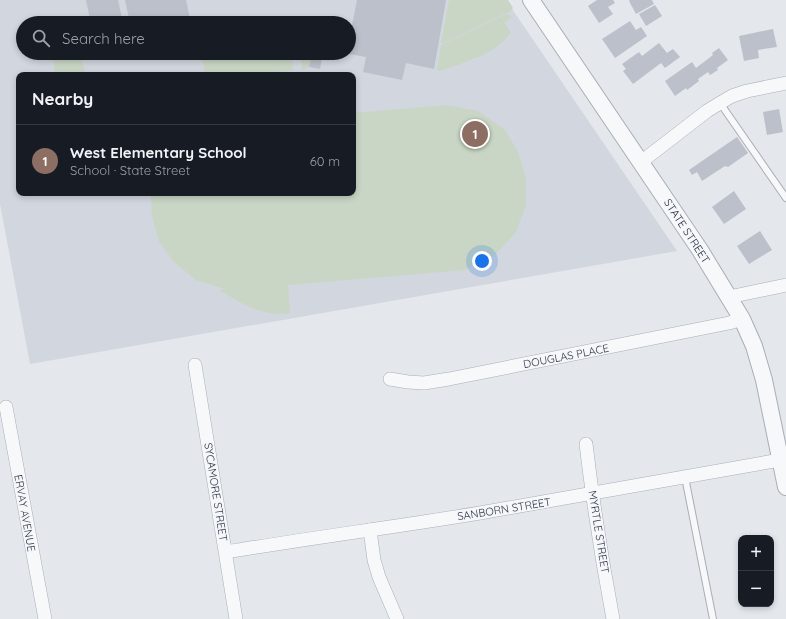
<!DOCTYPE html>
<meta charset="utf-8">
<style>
:root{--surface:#171b24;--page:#242831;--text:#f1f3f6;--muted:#9ea1a6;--line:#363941;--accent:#d1495b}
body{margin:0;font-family:Quicksand,sans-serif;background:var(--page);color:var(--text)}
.controls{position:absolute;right:12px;bottom:12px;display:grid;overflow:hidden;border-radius:8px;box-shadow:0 2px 6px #0003}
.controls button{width:36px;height:36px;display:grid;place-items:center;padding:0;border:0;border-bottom:1px solid var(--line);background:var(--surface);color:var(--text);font:20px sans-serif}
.you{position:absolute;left:482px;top:261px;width:14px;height:14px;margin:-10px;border:3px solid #fff;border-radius:50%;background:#1a73e8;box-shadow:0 0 0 6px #1a73e833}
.badge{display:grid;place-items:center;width:26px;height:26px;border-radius:50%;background:var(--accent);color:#fff;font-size:13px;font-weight:700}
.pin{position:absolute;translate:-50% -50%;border:2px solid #fff;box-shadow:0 1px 4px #0006}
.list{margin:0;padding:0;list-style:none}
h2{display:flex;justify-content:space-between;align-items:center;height:52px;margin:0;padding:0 16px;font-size:17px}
h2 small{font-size:13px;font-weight:400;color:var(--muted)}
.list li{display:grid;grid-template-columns:26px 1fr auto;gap:12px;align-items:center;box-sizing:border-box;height:72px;padding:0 16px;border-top:1px solid var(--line)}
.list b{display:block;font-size:15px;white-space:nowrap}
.list p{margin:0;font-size:13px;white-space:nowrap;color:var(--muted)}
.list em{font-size:13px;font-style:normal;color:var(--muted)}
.icon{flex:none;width:22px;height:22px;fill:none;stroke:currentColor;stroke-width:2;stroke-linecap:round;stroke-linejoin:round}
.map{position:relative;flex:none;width:786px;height:619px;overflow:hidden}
.search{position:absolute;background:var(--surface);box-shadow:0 2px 6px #0003;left:16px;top:16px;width:340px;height:44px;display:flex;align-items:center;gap:10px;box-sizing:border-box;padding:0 14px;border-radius:22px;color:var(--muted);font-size:15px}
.panel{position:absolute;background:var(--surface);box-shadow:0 2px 6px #0003;left:16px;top:72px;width:340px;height:124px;border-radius:8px}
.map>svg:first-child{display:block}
.built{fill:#d2d6de;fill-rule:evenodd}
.green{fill:#c9d6c5}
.building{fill:#bbc0ca}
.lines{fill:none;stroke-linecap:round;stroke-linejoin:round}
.service-casing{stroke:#a9aeb7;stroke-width:8}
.minor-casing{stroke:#a9aeb7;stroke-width:14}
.tertiary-casing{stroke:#a9aeb7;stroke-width:18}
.service{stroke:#f7f8fa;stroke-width:6}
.minor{stroke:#f7f8fa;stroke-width:13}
.tertiary{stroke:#f7f8fa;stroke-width:16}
.labels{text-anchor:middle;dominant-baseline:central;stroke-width:3;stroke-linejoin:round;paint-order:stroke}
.street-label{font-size:11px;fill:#2b3445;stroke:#f4f6f9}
</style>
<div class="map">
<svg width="786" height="619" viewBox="0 0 786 619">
<rect width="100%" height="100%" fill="#e4e7ec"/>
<!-- built -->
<path class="built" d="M0,0H506L677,251L30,364L0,204ZM23,23H349V53H23ZM19,75H353V193H19Z"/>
<!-- green -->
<g class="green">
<path d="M449,0H508L513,8L511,11L441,44Z"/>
<path d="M507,14L512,17L504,22L511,33C506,38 501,44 495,48C487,55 446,70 437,71L441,45Z"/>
<path d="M53,53H78L87,75H55Z"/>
<path d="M218,53H292L293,70L241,75H205L202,55Z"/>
<path d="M300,53H312L309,67L302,70Z"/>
<path d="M446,105L478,111L505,130L518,152L526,179V205L516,232L496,254L465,270L288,285L290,313C282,314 273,314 265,312C250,309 233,298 219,290L225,289L196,280L174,262L159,241L152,217L151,196V193H353V113Z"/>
</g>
<!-- building -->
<g class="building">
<path d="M86,0H118L123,23H91Z"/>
<path d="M125,0H186L191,23H130Z"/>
<path d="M357,0H446L434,69L406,63L402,80L363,72L366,57L349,54V35H350Z"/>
<path d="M597,0H613L615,3L608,7L613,14L599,23L588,6Z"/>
<path d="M630,0H652L654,4L636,14L629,1Z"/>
<path d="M655,5L662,16L646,26L639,14Z"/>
<path d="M630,21L636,30L641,27L647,36L615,58L602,39Z"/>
<path d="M773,29L777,47L758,50L759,58L744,61L739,36Z"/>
<path d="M659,43L667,53L673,49L680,57L665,68L661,63L633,84L623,71L626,69L622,64L639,52L642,56Z"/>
<path d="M719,48L728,60L717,68L718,70L710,75L708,72L698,79L699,81L687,90L686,88L675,96L665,81L692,62L696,68L713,55L712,53Z"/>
<path d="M98,53H112V54L98,57Z"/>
<path d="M312,53H323L320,69L309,67Z"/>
<path d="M779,109L783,132L767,135L763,112Z"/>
<path d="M737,137L748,153L728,167L725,166L702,181L697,172L692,175L689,170Z"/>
<path d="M734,191L746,209L724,224L712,207Z"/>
<path d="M760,231L772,250L749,264L737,246Z"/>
</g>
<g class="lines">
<defs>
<g id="service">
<path d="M720,103L786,198"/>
<path d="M685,477L713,619"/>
</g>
<g id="minor">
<path d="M641,162L707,111L720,103L732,96L747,91L786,83"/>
<path d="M729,297L786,285"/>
<path d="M195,365L236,619"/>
<path d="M390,379L408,382L424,383L449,379L729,323L742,319"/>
<path d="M6,407L45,619"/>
<path d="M586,444C593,503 602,561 613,619"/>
<path d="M370,530L374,560L379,577L397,619"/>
<path d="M226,552C310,538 395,527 480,513C580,496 680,478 780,460"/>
</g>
<path id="tertiary" d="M531,0L700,250L742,319L754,346L764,380L786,487"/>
</defs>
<!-- service casing -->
<use href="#service" class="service-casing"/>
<!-- minor casing -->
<use href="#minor" class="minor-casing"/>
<!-- tertiary casing -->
<use href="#tertiary" class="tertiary-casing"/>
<!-- service -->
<use href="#service" class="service"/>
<!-- minor -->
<use href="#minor" class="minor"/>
<!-- tertiary -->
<use href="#tertiary" class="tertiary"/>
</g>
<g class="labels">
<!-- street labels -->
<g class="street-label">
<text transform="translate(687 231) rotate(57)">STATE STREET</text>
<text transform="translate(566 356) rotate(-11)">DOUGLAS PLACE</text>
<text transform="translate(216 492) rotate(81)">SYCAMORE STREET</text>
<text transform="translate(504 509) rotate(-9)">SANBORN STREET</text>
<text transform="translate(25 513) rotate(80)">ERVAY AVENUE</text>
<text transform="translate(599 532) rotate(81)">MYRTLE STREET</text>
</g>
</g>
</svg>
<div class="controls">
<button>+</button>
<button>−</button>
</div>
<div class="you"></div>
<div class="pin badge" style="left:475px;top:134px;background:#8d6e63">1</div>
<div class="search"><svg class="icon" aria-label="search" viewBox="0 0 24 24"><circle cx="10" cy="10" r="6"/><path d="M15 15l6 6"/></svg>Search here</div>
<section class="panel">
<h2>Nearby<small></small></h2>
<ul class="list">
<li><span class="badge" style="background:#8d6e63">1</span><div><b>West Elementary School</b><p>School · State Street</p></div><em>60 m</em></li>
</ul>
</section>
</div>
